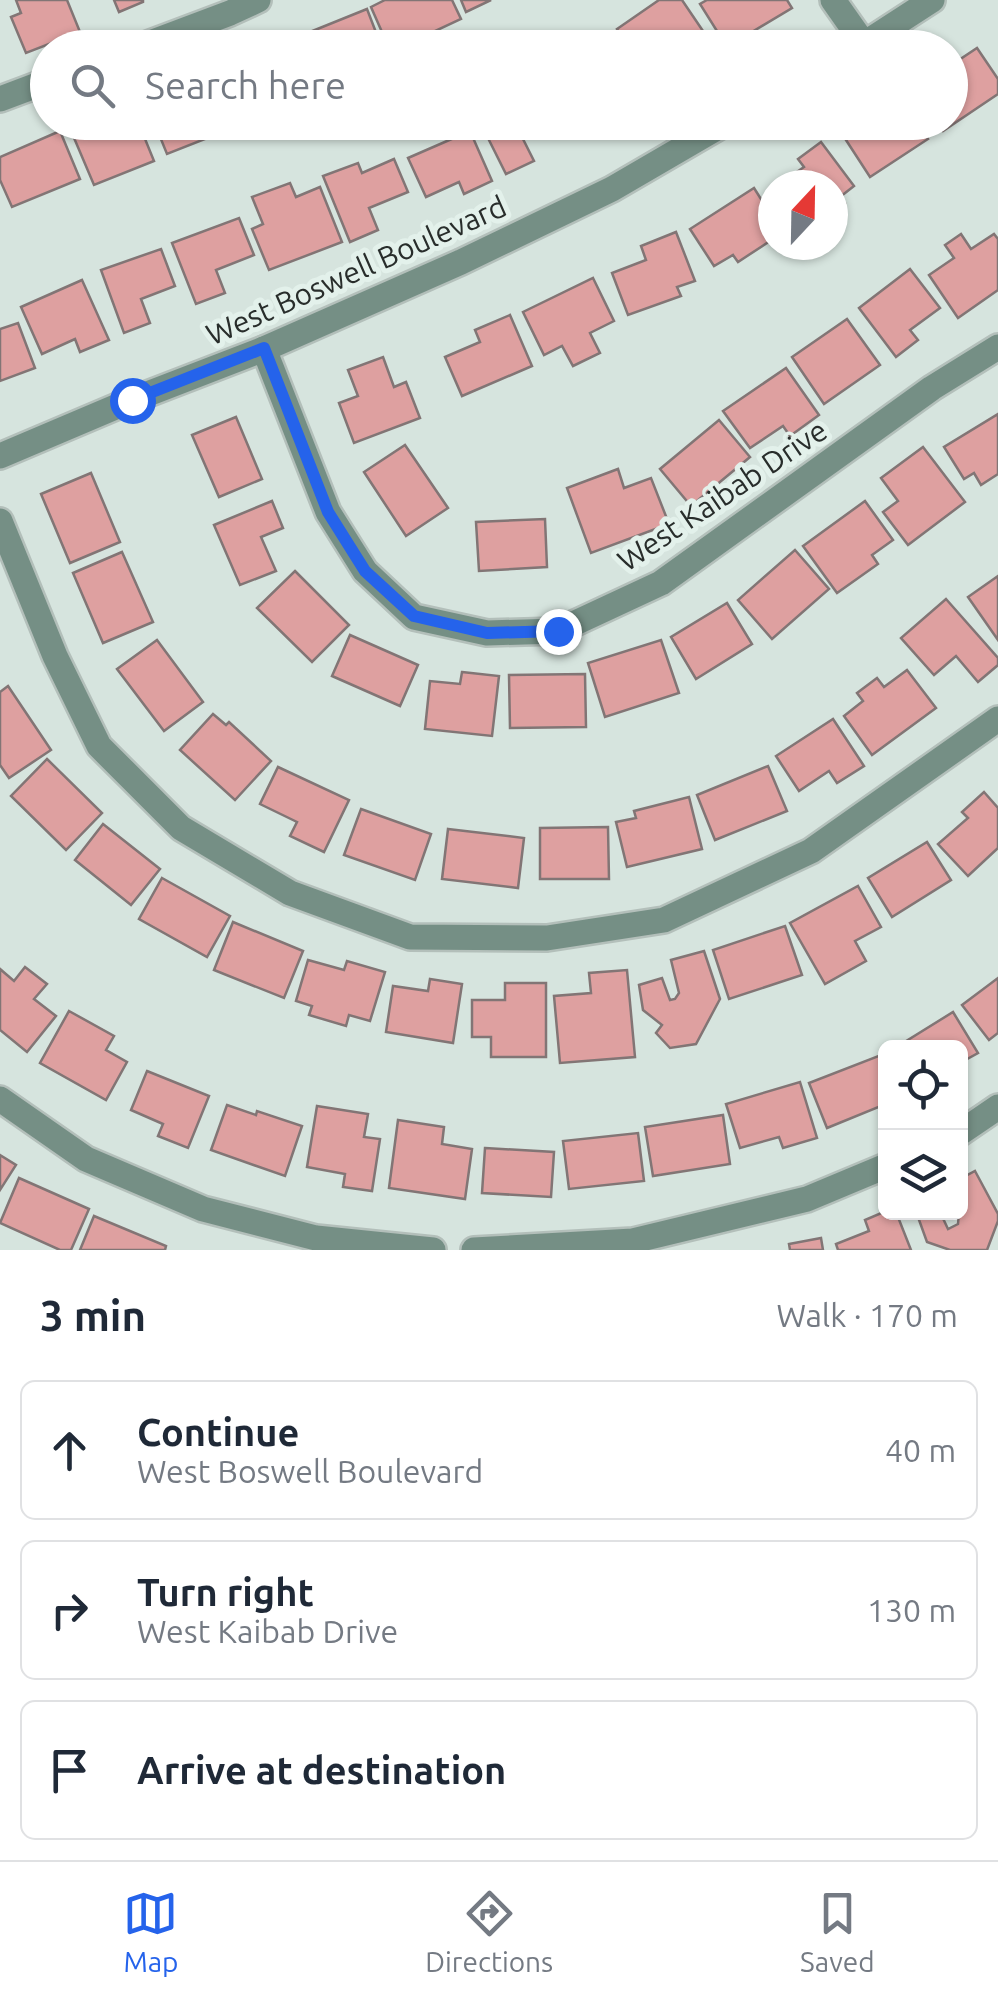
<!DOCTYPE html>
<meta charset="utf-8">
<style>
:root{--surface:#fff;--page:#f6f6f7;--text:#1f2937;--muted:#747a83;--line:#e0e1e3;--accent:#2563eb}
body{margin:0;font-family:Ubuntu,sans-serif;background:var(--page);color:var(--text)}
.controls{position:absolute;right:30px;bottom:30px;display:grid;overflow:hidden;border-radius:15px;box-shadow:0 2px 8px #0004}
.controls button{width:90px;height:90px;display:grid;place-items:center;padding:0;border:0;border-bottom:2px solid var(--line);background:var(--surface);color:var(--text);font:50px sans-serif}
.compass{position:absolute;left:758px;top:170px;width:90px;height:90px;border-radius:50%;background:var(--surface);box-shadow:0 2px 8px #0004;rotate:22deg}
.stop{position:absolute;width:30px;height:30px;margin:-22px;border:8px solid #2563eb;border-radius:50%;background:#fff}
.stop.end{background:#2563eb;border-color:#fff;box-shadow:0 2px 10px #0008}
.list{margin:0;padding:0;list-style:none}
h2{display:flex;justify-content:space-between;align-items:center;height:130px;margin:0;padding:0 40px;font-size:42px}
h2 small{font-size:32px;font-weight:400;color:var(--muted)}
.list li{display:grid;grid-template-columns:65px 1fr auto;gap:30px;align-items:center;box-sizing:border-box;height:140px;margin:0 20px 20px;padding:0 20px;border:2px solid var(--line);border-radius:15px}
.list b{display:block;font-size:38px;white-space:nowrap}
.list p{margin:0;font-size:32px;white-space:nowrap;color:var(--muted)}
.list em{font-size:32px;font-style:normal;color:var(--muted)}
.icon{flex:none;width:55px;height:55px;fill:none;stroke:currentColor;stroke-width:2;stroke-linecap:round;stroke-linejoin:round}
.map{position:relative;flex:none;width:998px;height:1250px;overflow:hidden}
.search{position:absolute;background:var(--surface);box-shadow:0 2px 8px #0004;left:30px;right:30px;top:30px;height:110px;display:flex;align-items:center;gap:25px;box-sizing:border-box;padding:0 35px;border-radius:55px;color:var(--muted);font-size:38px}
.sheet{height:610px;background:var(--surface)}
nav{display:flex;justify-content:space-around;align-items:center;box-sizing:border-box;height:140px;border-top:2px solid var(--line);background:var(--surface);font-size:28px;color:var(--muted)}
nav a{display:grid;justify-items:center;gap:5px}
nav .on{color:var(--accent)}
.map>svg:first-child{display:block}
.building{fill:#dea0a0;stroke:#827575;stroke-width:2.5}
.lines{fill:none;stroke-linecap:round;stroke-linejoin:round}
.minor-casing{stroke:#b3bfba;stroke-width:30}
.minor{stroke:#758f85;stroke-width:25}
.route{stroke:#2563eb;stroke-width:12}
.labels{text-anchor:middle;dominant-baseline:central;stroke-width:10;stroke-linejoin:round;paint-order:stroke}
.street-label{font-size:30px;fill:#282d2b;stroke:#e3f1eb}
</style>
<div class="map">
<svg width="998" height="1250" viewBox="0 0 998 1250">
<rect width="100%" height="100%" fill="#d6e4de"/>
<!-- building -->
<g class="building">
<path d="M16,0H67L80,32L26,53L11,17L21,13Z"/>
<path d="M114,0H143V2L119,12Z"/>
<path d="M385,0H452L461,19L399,48H389L371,7Z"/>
<path d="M461,0H491L466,12Z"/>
<path d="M659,0H682L705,34L685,48H630L617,29Z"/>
<path d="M707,0H787L792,8L727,47L700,4Z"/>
<path d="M367,9L382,48H299L295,38Z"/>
<path d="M977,48L998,79V94L943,131L937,122H950V66Z"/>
<path d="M77,122H100L106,137L139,124L154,161L94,185L69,126Z"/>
<path d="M154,122H210L215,135L167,154Z"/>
<path d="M480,122H551L522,137L534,161L506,174Z"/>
<path d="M874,122H917L928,139L870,177L846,140Z"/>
<path d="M60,131L80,179L12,207L0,180V157Z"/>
<path d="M470,131L492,181L464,194L459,182L426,197L408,158Z"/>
<path d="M821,142L854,186L840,197L845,203L833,212V185H778L804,167L798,159Z"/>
<path d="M394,159L408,192L369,208L378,230L350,242L323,176L358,163L362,173Z"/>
<path d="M290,183L296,197L320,187L342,242L269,270L252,229L263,224L252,197Z"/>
<path d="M754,188L773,218V239L738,262L733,255L714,266L690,229Z"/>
<path d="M239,218L254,255L216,270L225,293L196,304L172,243Z"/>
<path d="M676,232L695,281L677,287L681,296L628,315L612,273L646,260L641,246Z"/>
<path d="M961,234L971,249L994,234L998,239V290L958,318L929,275L954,258L945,245Z"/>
<path d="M161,249L175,286L141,299L150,323L124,333L101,270Z"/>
<path d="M910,269L940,308L910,330L918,340L896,357L859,308Z"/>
<path d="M593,278L614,321L590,333L600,353L573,366L562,346L544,355L523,312Z"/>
<path d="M82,280L109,340L80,352L75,339L42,354L21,307Z"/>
<path d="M510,315L532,366L462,396L445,357L480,342L475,330Z"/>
<path d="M847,319L880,365L824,404L792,357Z"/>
<path d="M18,323L35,368L0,381V329Z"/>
<path d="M383,357L394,387L406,382L420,418L354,443L339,403L358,396L348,370Z"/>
<path d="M786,368L819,415L790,436L783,426L750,448L723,411Z"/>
<path d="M998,414V474L981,485L974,473L964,479L944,447Z"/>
<path d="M236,417L262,479L219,497L192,435Z"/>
<path d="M719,420L750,457L691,506L660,469Z"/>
<path d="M405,445L448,508L406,536L364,472Z"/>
<path d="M923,447L965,502L908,545L883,512L898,501L881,478Z"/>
<path d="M618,469L624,488L651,478L669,524L591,553L567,488Z"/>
<path d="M91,473L120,542L70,563L41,494Z"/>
<path d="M272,501L283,528L261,537L276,571L240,585L214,525Z"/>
<path d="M865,501L893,540L872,555L878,564L837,593L803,546Z"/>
<path d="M545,519L547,567L479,571L476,522Z"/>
<path d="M795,550L829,589L772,639L738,600Z"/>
<path d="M122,552L153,622L103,643L73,573Z"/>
<path d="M295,571L349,625L312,662L257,608Z"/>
<path d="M998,576V640L968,597Z"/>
<path d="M946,599L998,658V665L978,682L956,656L934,675L901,638Z"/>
<path d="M727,603L752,644L696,679L671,637Z"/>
<path d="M350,635L418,665L400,706L332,676Z"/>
<path d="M157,640L203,702L164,731L117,669Z"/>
<path d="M661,640L679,693L605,717L588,663Z"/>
<path d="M907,670L936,708L872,755L844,716L863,701L857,693L877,678L884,687Z"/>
<path d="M462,672L499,676L492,736L425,729L430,681L460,684Z"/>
<path d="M585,674L586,727L510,728L509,675Z"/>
<path d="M8,686L51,750L9,778L0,765V692Z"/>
<path d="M213,714L226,725L229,722L271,761L235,800L180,750Z"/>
<path d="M833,719L864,766L837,783L829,771L799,791L776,756Z"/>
<path d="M47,759L102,813L66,850L11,796Z"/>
<path d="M768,766L787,811L715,840L697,795Z"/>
<path d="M278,767L349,800L324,852L290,836L297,822L260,804Z"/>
<path d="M984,792L998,808V848L968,876L938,844L968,818L962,812Z"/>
<path d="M689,797L702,849L627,867L616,822L636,818L634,811Z"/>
<path d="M361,809L431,834L415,880L344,855Z"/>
<path d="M103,824L160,869L131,905L75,860Z"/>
<path d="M608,827L609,879H540V828Z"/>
<path d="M448,829L524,838L518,888L442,879Z"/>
<path d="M927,842L951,880L892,917L868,878Z"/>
<path d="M162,878L230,916L207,957L139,919Z"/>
<path d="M858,886L881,927L855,941L866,961L825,984L790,923Z"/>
<path d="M233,922L303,951L284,998L214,970Z"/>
<path d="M785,926L802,975L729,999L713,950Z"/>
<path d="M704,951L720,999L696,1044L670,1048L656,1033L662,1025L643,1010L639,985L662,978L670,1000L675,999L679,993L671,960Z"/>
<path d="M308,960L344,970L347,961L385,972L370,1021L349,1015L346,1026L309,1015L312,1006L296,1001Z"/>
<path d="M25,967L47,984L34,999L56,1016L27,1052L0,1030V969L14,981Z"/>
<path d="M627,970L635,1057L560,1063L554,996L591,993L589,973Z"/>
<path d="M998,978V1033L989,1040L962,1005Z"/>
<path d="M430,979L462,984L453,1043L386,1032L393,986L428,991Z"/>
<path d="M505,983H546V1057H491V1037H472V1000H505Z"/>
<path d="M69,1011L114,1036L106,1050L127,1062L106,1100L40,1063Z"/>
<path d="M953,1012L978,1053L960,1063V1048H895Z"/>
<path d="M881,1055L886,1067V1104L827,1128L809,1083Z"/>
<path d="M147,1071L209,1096L188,1148L158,1136L163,1124L131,1110Z"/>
<path d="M800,1082L817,1138L783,1148L779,1137L740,1148L726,1104Z"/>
<path d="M227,1105L256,1115L257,1111L302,1126L285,1176L211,1150Z"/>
<path d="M317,1106L368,1114L364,1137L380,1139L372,1191L343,1187L345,1174L307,1167Z"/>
<path d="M723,1115L730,1164L653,1176L645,1127Z"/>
<path d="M398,1120L444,1127L442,1144L472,1149L465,1199L389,1188Z"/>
<path d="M638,1133L644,1181L569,1189L563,1141Z"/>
<path d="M485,1148L554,1152L551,1197L482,1193Z"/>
<path d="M0,1155L16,1165L0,1190Z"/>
<path d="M975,1171L998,1214V1221L987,1250H950L927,1242L918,1217L928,1212H940L948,1229L958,1224L959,1212H960V1179Z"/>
<path d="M19,1178L89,1209L71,1250H60L0,1223Z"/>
<path d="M886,1211L896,1212L911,1250H838L836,1244L869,1231L865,1220Z"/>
<path d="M94,1216L166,1246L165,1250H80Z"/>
<path d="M821,1238L823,1250H790L789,1244Z"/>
</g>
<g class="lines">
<defs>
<g id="minor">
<path d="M833,0L864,44"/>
<path d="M137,48L230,13L258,0"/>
<path d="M858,48L932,0"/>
<path d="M0,99L48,81"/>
<path d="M264,349L328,512L365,571L414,617L487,633L558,631L661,583L932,388L998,347"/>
<path d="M0,456L132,400L264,349L461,262L612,189L727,122"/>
<path d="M0,521L55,656L99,746L181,828L290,893L410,937L547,938L664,920L811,851L998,719"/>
<path d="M0,1099L86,1159L203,1209L316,1238L433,1250"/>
<path d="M960,1133L998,1107"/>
<path d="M474,1250L633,1241L807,1199L886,1166"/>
</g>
</defs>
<!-- minor casing -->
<use href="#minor" class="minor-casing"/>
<!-- minor -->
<use href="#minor" class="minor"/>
</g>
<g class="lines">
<!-- route -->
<path class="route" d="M132,400L264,348L328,512L365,571L414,616L487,633L558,631"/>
</g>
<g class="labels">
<!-- street labels -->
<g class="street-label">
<text transform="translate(356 270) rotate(-24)">West Boswell Boulevard</text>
<text transform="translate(722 495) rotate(-34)">West Kaibab Drive</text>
</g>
</g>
</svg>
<div class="controls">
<button><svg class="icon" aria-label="locate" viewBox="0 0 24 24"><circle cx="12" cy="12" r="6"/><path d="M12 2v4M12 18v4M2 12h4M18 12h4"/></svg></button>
<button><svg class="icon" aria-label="layers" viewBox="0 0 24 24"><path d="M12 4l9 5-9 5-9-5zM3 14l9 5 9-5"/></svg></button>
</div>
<svg class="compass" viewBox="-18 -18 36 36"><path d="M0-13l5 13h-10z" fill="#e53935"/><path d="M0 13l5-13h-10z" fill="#747a83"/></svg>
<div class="stop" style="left:132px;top:400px"></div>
<div class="stop end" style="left:558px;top:631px"></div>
<div class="search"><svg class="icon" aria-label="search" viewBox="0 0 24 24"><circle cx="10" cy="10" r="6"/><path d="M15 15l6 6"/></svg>Search here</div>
</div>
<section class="sheet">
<h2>3 min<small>Walk · 170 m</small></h2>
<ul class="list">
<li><svg class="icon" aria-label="ahead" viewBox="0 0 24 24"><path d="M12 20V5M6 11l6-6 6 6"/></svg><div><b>Continue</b><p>West Boswell Boulevard</p></div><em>40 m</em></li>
<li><svg class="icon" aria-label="right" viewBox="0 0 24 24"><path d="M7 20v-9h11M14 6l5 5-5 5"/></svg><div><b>Turn right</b><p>West Kaibab Drive</p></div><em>130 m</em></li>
<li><svg class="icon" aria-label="arrive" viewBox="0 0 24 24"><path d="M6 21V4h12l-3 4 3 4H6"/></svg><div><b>Arrive at destination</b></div></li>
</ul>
</section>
<nav>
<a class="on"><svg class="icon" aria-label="map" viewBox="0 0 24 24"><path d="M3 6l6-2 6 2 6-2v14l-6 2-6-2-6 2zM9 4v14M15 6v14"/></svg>Map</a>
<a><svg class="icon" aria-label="directions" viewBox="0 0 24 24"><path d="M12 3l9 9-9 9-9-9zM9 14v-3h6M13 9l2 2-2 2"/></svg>Directions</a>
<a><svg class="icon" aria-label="saved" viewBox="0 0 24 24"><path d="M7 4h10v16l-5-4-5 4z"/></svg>Saved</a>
</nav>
